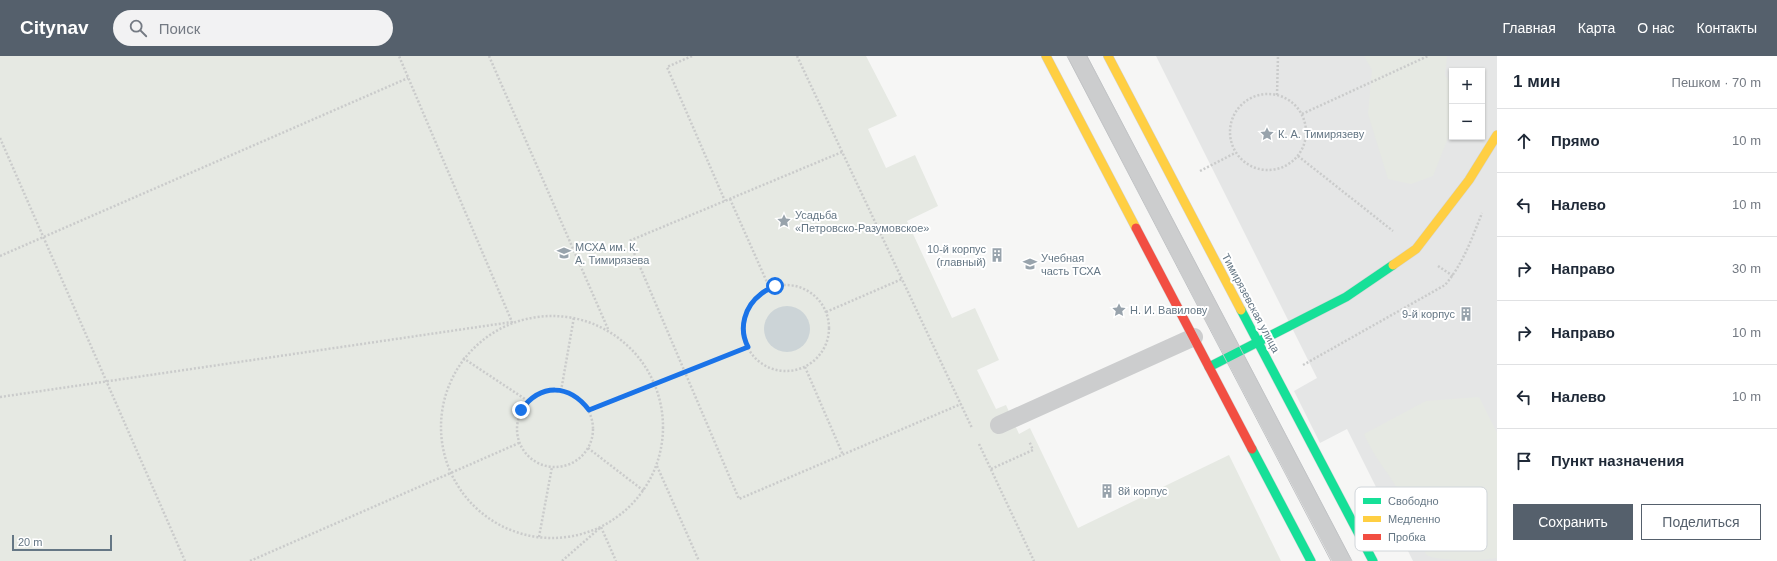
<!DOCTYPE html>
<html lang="ru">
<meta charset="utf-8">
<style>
:root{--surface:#fff;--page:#f2f2f3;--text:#1f2937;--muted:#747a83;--line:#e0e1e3;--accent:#55606c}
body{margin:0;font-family:Arial,sans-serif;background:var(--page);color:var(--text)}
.controls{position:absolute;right:12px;top:12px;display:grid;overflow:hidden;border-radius:0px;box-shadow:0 1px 3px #0004}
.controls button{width:36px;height:36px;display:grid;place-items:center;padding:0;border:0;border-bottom:1px solid var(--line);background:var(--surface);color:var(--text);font:20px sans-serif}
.scale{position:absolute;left:12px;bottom:10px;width:100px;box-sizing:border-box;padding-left:4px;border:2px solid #657785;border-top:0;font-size:11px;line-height:14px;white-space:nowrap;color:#657785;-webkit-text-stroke:3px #fff;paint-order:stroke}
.stop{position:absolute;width:12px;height:12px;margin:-9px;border:3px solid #1a73e8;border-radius:50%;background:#fff}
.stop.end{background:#1a73e8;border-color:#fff;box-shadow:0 1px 4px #0008}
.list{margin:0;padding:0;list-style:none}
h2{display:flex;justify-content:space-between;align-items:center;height:52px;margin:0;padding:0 16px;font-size:17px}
h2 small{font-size:13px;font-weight:400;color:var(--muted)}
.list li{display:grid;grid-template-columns:26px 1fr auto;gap:12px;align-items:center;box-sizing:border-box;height:64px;padding:0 16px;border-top:1px solid var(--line)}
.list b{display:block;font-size:15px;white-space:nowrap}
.list em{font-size:13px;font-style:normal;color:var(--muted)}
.actions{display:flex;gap:8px;padding:12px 16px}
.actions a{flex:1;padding:9px 0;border:1px solid var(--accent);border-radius:0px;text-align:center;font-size:14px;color:var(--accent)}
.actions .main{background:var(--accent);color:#fff}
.icon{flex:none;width:22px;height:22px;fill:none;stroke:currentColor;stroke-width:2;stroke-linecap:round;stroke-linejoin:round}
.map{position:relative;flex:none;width:1497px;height:505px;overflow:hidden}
header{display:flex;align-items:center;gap:24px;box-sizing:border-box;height:56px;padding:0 20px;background:var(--accent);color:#fff}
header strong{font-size:19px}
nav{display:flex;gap:22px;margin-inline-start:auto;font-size:14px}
.search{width:280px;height:36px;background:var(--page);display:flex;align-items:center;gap:10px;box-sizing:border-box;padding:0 14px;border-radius:22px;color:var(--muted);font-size:15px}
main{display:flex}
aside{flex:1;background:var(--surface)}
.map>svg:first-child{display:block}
.built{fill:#e5e6e6;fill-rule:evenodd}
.green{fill:#e6e9e3}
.water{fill:#ccd4d7}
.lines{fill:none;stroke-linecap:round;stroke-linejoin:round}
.fast-casing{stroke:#d3d4d5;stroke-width:10}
.slow-casing{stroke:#d3d4d5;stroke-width:10}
.jam-casing{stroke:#d3d4d5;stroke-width:10}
.path{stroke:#cacbcb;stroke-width:2.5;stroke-dasharray:2 2;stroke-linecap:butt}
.lane{stroke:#cccdce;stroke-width:18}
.fast{stroke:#16e098;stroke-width:9}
.slow{stroke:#ffcf43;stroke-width:9}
.jam{stroke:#f24e42;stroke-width:9}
.tram{stroke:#c1c3c5;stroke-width:1}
.route{stroke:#1a73e8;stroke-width:5}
.labels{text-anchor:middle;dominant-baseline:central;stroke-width:4;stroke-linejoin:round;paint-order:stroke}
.poi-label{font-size:11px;fill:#657785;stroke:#fff;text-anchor:start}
.street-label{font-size:11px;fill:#657785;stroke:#fff}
.key{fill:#fff;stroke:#d1d6da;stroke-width:1}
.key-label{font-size:11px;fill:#657785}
</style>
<header>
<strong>Citynav</strong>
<div class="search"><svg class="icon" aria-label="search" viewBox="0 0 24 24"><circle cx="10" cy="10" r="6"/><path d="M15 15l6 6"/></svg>Поиск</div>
<nav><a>Главная</a><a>Карта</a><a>О нас</a><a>Контакты</a></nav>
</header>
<main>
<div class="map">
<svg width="1497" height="505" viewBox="0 0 1497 505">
<rect width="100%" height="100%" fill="#f6f6f5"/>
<!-- built -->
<path class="built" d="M1156,0H1497V505H1413L1347,373L1320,387L1294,335L1317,322ZM1452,15H1482V81H1452Z"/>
<!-- green -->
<g class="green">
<path d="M0,0H866L897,60L868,73L886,112L915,99L938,150L907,165L952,262L975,252L999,304L977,314L996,353L1006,349L1019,378L1030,372L1078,472L1229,399L1281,505H0Z"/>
<path d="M1364,0H1447L1445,19L1452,29V72L1433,120L1411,128L1388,123L1368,58L1372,14Z"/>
<path d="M1479,341L1497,377V502C1481,505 1441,505 1428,500C1422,496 1408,456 1404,446C1394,422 1374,403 1364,378L1426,345Z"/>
</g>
<!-- water -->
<circle class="water" cx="787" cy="273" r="23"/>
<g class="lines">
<defs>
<g id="fast">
<path d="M1241,254L1373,505"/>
<path d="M1209,311L1346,241L1393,209"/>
<path d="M1252,393L1311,505"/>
</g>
<g id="slow">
<path d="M1046,0L1136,172"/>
<path d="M1108,0L1241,254"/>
<path d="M1393,209L1416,193L1469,124L1497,79"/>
</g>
<path id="jam" d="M1136,172L1252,393"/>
</defs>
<!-- fast casing -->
<use href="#fast" class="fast-casing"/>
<!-- slow casing -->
<use href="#slow" class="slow-casing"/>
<!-- jam casing -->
<use href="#jam" class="jam-casing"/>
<!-- path -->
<g class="path">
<path d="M489,0L608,273"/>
<path d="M692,0L667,11L725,145"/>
<path d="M797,0L972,372"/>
<circle cx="1268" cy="76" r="38"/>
<path d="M1277,39L1278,0"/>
<path d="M1302,58L1428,0"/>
<path d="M0,82L185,505"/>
<path d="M842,96L629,185L739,443L961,348"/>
<path d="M1298,100L1393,175"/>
<path d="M1200,115L1235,97"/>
<path d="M730,143L770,233"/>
<path d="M0,200L408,22"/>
<path d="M1438,210L1453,220"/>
<circle cx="786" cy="272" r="43"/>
<path d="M826,256L902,223"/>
<circle cx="552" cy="371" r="111"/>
<path d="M463,302L528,345"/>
<path d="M1303,309L1445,229C1463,208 1472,182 1482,157"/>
<path d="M805,311L843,399"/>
<circle cx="555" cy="373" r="38"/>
<path d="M561,335L574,261"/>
<path d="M0,341L512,266L399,0"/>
<path d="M589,355L748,291"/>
<path d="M979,388L1034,505"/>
<path d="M588,392L644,435"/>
<path d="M657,410L699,505"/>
<path d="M991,413L1033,394L1029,385"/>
<path d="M539,481L552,411"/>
<path d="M250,505L519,387"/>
<path d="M562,505L601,471L616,505"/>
</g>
<!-- lane -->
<g class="lane">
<path d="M1077,0L1342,505"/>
<path d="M999,369L1194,281"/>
</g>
<!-- fast -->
<use href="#fast" class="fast"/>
<!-- slow -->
<use href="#slow" class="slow"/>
<!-- jam -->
<use href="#jam" class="jam"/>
<!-- tram -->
<g class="tram">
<path d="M1067,0L1331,505"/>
<path d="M1087,0L1352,505"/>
</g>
</g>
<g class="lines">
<!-- route -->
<path class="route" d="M521,354C541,327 569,328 589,354L748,291C738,272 745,250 761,238C765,234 770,233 775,230"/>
</g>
<!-- icons -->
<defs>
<symbol id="sight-bare" viewBox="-9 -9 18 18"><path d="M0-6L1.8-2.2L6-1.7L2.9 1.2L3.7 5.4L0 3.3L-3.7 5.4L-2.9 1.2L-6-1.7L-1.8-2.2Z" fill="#98a3ac" stroke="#fff" stroke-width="2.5" paint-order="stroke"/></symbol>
<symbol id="university-bare" viewBox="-9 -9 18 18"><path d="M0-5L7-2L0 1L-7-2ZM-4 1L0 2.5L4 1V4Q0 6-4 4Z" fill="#98a3ac" stroke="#fff" stroke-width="2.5" paint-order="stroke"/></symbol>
<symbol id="building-bare" viewBox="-9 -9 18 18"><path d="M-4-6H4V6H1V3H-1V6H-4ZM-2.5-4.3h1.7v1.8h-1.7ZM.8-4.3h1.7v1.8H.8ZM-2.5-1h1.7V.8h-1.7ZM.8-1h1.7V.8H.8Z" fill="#98a3ac" stroke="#fff" stroke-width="2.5" paint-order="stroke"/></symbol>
</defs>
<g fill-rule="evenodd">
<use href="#sight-bare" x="1257" y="68" width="20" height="20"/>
<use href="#sight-bare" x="774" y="155" width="20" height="20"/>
<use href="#university-bare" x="554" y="187" width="20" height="20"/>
<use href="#building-bare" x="987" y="189" width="20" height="20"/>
<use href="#university-bare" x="1020" y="198" width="20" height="20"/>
<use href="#sight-bare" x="1109" y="244" width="20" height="20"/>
<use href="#building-bare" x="1456" y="248" width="20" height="20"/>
<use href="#building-bare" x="1097" y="425" width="20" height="20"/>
</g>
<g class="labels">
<!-- poi labels -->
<g class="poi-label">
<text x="1278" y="78">К. А. Тимирязеву</text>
<text x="795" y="159">Усадьба<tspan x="795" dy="13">«Петровско-Разумовское»</tspan></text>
<text x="575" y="191">МСХА им. К.<tspan x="575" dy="13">А. Тимирязева</tspan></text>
<text x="986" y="193" text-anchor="end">10-й корпус<tspan x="986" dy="13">(главный)</tspan></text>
<text x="1041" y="202">Учебная<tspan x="1041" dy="13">часть ТСХА</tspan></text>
<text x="1130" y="254">Н. И. Вавилову</text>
<text x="1455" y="258" text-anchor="end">9-й корпус</text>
<text x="1118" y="435">8й корпус</text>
</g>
<!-- street labels -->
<g class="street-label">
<text transform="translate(1251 247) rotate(62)">Тимирязевская улица</text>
</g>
</g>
<!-- legend -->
<rect x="1355" y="431" width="132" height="64" rx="6" class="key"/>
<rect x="1363" y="442" width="18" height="6" fill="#16e098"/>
<rect x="1363" y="460" width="18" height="6" fill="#ffcf43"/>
<rect x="1363" y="478" width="18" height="6" fill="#f24e42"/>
<g class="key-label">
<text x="1388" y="449">Свободно</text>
<text x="1388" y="467">Медленно</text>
<text x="1388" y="485">Пробка</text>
</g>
</svg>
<div class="controls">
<button>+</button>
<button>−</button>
</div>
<div class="scale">20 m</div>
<div class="stop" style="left:775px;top:230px"></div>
<div class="stop end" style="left:521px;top:354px"></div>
</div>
<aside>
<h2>1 мин<small>Пешком · 70 m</small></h2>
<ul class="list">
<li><svg class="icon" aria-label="ahead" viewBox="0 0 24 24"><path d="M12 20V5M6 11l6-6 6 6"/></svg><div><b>Прямо</b></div><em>10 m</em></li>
<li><svg class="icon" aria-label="left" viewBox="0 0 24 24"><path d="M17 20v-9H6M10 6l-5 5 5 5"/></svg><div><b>Налево</b></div><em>10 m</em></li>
<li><svg class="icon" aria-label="right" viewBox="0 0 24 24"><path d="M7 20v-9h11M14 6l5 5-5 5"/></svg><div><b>Направо</b></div><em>30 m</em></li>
<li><svg class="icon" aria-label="right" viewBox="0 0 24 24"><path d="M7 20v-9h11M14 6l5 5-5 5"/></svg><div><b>Направо</b></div><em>10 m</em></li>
<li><svg class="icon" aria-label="left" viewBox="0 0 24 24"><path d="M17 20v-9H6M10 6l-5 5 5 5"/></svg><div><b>Налево</b></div><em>10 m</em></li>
<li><svg class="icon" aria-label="arrive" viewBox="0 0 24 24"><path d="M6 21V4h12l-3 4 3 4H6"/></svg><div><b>Пункт назначения</b></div></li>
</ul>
<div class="actions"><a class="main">Сохранить</a><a>Поделиться</a></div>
</aside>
</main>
